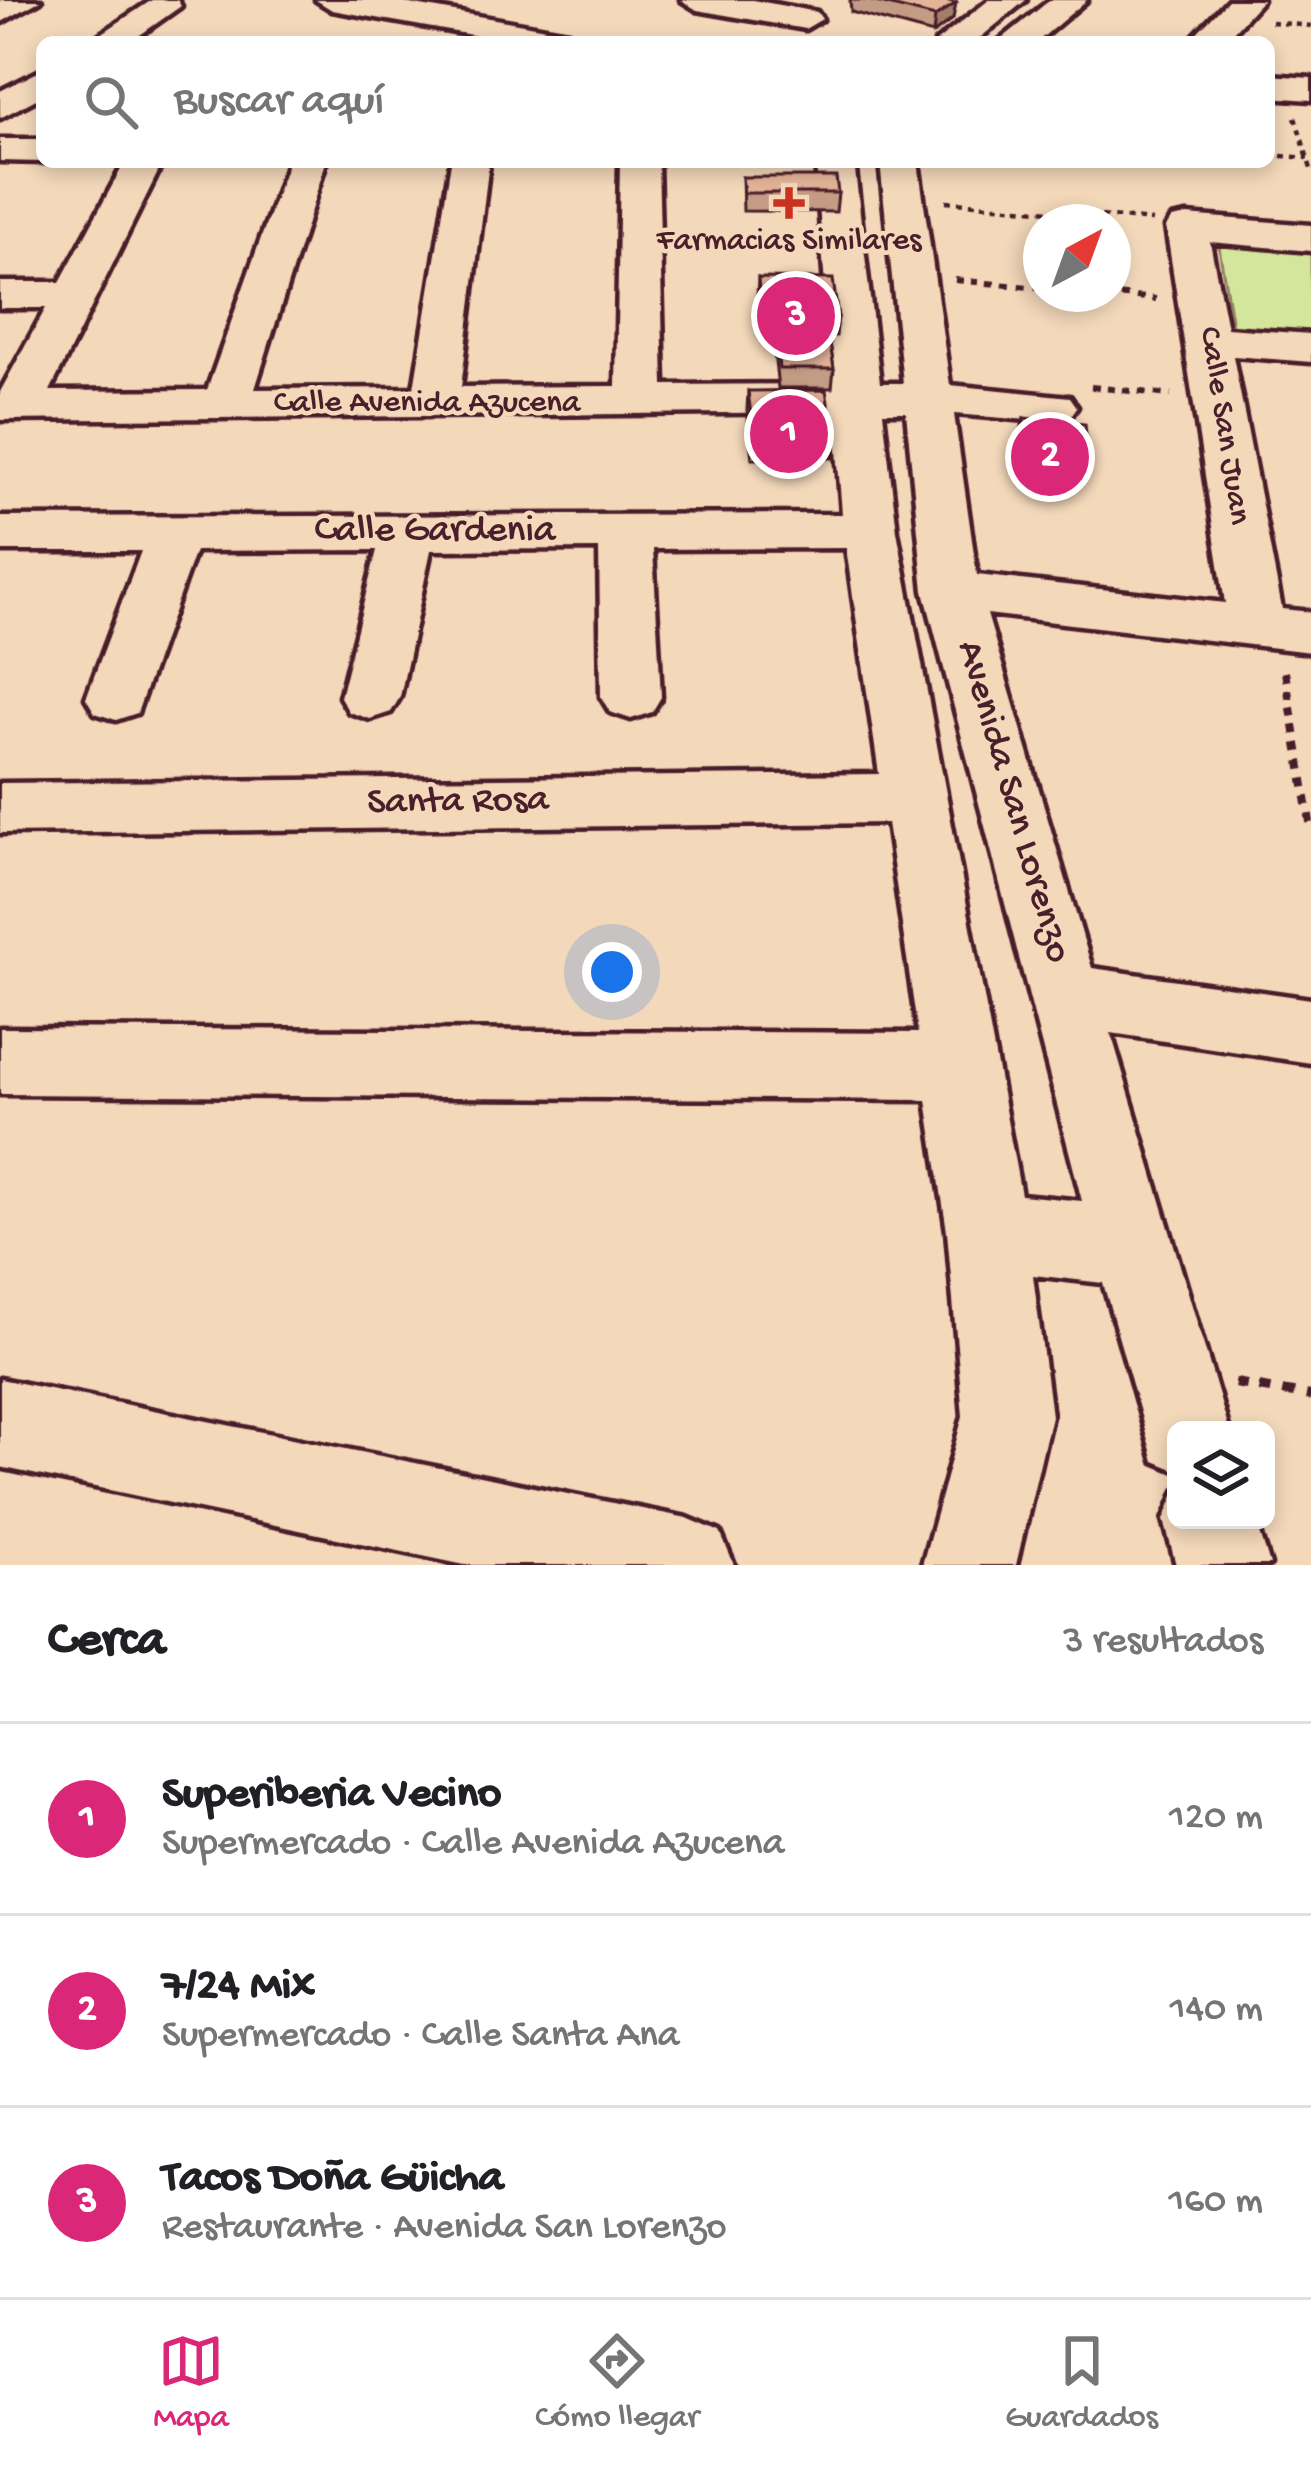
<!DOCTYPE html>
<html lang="es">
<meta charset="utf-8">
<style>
:root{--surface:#fff;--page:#f2f2f2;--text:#202124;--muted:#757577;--line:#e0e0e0;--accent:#db2777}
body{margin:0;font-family:"Gochi Hand",sans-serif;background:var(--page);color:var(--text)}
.controls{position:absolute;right:36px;bottom:36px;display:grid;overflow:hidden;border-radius:18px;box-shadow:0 6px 18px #0003}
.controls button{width:108px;height:108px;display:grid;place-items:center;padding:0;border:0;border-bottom:3px solid var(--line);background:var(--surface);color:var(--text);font:60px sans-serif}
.compass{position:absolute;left:1023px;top:204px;width:108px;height:108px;border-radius:50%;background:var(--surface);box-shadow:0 6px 18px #0003;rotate:41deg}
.you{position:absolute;left:612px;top:972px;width:42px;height:42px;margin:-30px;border:9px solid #fff;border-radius:50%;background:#1a73e8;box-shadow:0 0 0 18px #1a73e833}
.badge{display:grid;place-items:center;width:78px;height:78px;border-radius:50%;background:var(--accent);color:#fff;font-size:39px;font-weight:700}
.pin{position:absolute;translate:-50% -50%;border:6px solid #fff;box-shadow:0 3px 12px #0006}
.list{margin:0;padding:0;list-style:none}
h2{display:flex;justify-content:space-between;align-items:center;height:156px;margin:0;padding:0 48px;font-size:51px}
h2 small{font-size:39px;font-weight:400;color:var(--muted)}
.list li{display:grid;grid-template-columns:78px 1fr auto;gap:36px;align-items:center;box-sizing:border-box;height:192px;padding:0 48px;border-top:3px solid var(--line)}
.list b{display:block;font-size:45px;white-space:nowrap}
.list p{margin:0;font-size:39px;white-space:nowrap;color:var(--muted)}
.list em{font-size:39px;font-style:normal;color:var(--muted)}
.icon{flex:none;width:66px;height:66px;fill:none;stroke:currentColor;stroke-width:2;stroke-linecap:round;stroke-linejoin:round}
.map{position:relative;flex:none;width:1311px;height:1565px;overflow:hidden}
.search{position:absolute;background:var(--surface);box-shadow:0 6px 18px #0003;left:36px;right:36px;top:36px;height:132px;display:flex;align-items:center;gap:30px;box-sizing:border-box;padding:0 42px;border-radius:18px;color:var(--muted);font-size:45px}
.sheet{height:732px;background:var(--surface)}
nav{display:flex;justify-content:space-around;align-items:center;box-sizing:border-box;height:168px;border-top:3px solid var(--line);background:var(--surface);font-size:33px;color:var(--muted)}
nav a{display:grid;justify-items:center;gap:6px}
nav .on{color:var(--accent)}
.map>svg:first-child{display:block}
.green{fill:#d4e69b;stroke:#8f8263;stroke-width:3}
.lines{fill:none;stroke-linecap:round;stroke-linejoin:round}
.minor-casing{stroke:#4a1f2b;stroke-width:9}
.path-far3{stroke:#4a1f2b;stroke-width:4.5;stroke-dasharray:6 6;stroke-linecap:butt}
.path-far2{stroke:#4a1f2b;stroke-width:6;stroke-dasharray:8 8;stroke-linecap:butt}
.path-far1{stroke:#4a1f2b;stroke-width:8;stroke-dasharray:9 9;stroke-linecap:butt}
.path{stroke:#4a1f2b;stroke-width:10;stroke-dasharray:12 12;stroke-linecap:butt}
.minor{fill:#f3d8ba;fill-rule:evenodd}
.wall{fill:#c49b84;stroke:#4a1f2b;stroke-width:3}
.shaded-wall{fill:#a07e6b;stroke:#4a1f2b;stroke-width:3}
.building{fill:#e4b499;stroke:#4a1f2b;stroke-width:3}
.poi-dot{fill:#c8321e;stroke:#f3d8ba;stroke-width:4.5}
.labels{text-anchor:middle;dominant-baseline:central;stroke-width:9;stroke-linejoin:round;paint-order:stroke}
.far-poi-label{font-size:33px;fill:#4a1f2b;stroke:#f3d8ba}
.far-street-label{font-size:33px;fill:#4a1f2b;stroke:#f3d8ba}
.street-label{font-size:39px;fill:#4a1f2b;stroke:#f3d8ba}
</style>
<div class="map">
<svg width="1311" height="1565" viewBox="0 0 1311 1565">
<rect width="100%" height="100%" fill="#f3d8ba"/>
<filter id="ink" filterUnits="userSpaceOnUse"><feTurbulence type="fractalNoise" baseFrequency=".00833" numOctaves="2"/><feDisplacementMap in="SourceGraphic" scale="24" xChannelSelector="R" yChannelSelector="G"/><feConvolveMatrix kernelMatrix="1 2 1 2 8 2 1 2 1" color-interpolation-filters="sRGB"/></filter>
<g filter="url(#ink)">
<!-- green -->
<path class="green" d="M1218,241L1311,249V339L1233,332Z"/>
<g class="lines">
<defs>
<g id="minor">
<path d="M0,0H41L0,23Z"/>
<path d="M152,0H177L181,6L130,42H89Z"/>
<path d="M316,0H387L568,32L585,42H511L332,10Z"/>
<path d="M681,0H753L817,12L822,19L805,29L697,10Z"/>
<path d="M989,0H1026L975,42H936Z"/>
<path d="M1050,0H1087L1037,42H998Z"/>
<path d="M1228,0H1262L1224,42H1188Z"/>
<path d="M42,70V96L0,118V91Z"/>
<path d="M1269,75L1311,78V100L1269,97Z"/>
<path d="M0,139H42L44,162L0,161Z"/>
<path d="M125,162H163L50,391L207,390L288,162H326L255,389L414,388L451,162H489L461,387L616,386L620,162H658L664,385L832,384L816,162H854L880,383H903L880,162H918L950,385L1070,397L1077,407L1070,417L1053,422L954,414L977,575L1225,603L1166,227L1172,218L1187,215L1311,225V251L1210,242L1227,328L1311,334V362L1233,356L1282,609L1311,612V652L987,614L1092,968L1311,999V1063L1111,1033L1229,1430H1176V1470L1154,1461L1103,1283L1033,1275L1051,1416L1016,1565H922L963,1416L947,1231L927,1100L0,1094V1028L918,1033L887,823L0,833V783L879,774L846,548L653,549L661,697L652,712L631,719L610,712L601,697L599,549L431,550L400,697L391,712L370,719L349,712L340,697L377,550L195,551L137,713L116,720L95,713L86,698L141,551H0V517L842,514L834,412L0,420V392L46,308H0V282H60ZM883,412H906L924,591L1082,1201L1021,1195L897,531Z"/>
<path d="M0,1379L687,1518L720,1532L734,1565H465L0,1467Z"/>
<path d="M1176,1491V1520H1256L1270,1565H1176L1164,1520Z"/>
</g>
</defs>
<!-- minor casing -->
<use href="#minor" class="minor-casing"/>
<!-- path-far3 -->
<g class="path-far3">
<path d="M1271,22L1311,26"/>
<path d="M1295,117L1311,169"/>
<path d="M1269,155L1308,158"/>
<path d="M946,201L1152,221"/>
</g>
<!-- path-far2 -->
<g class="path-far2">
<path d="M955,280L1041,288"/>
<path d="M1104,294L1156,299"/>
<path d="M1091,387L1171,395"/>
</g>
<!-- path-far1 -->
<path class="path-far1" d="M1285,672L1311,828"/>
<!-- path -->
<path class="path" d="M1235,1383L1311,1396"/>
<!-- minor -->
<use href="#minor" class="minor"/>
</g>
<!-- wall -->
<g class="wall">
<path d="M850,0H946L953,19L933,34L851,12Z"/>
<path d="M742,177L838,193L836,212L743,211Z"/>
<path d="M758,278L838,317L836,336H829L834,369L832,388H778L772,335H760L757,297Z"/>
<path d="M748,391L834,439L832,458L752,459L747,410Z"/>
<path d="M1024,418L1088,457L1083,476L1021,471L1019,438Z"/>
</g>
<!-- shaded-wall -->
<path class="shaded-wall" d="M956,3L953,19L933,34L935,17Z"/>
<!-- building -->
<g class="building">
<path d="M868,0H946L956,3L935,17Z"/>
<path d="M742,177H836L838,193H744Z"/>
<path d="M758,278L833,279L838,317H826L834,369H779L774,316H761Z"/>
<path d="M826,390L834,439L754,440L748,391Z"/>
<path d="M1024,418L1085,424L1088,457L1025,451Z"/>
</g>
</g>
<!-- markers -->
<path class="poi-dot" d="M783 185h12v12h12v12h-12v12h-12v-12h-12v-12h12z"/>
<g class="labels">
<!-- far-poi labels -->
<g class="far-poi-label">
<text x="789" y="242">Farmacias Similares</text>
</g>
<!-- far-street labels -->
<g class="far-street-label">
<text x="427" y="404">Calle Avenida Azucena</text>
<text transform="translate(1223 426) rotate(81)">Calle San Juan</text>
</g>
<!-- street labels -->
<g class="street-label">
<text x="435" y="532">Calle Gardenia</text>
<text transform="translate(1012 802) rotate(74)">Avenida San Lorenzo</text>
<text transform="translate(458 803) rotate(-1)">Santa Rosa</text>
</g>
</g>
</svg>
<div class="controls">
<button><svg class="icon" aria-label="layers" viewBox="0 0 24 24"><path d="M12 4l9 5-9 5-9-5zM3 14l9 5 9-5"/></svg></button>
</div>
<svg class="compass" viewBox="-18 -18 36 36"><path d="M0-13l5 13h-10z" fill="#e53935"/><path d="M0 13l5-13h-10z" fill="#757577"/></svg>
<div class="you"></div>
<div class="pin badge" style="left:789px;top:434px">1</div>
<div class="pin badge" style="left:1050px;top:457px">2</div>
<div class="pin badge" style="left:796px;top:316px">3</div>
<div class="search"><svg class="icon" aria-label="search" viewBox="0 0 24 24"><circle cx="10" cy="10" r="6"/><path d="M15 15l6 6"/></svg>Buscar aquí</div>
</div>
<section class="sheet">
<h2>Cerca<small>3 resultados</small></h2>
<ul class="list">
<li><span class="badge">1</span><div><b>Superiberia Vecino</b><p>Supermercado · Calle Avenida Azucena</p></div><em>120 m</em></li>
<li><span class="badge">2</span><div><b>7/24 Mix</b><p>Supermercado · Calle Santa Ana</p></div><em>140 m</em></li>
<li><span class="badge">3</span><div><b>Tacos Doña Güicha</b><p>Restaurante · Avenida San Lorenzo</p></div><em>160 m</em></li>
</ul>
</section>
<nav>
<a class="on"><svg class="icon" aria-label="map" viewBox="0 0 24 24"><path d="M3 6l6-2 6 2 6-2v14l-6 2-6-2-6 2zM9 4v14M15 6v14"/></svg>Mapa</a>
<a><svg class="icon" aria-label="directions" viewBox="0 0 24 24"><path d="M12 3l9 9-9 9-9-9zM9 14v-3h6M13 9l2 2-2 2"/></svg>Cómo llegar</a>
<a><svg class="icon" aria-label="saved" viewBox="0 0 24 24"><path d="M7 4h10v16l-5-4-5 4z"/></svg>Guardados</a>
</nav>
